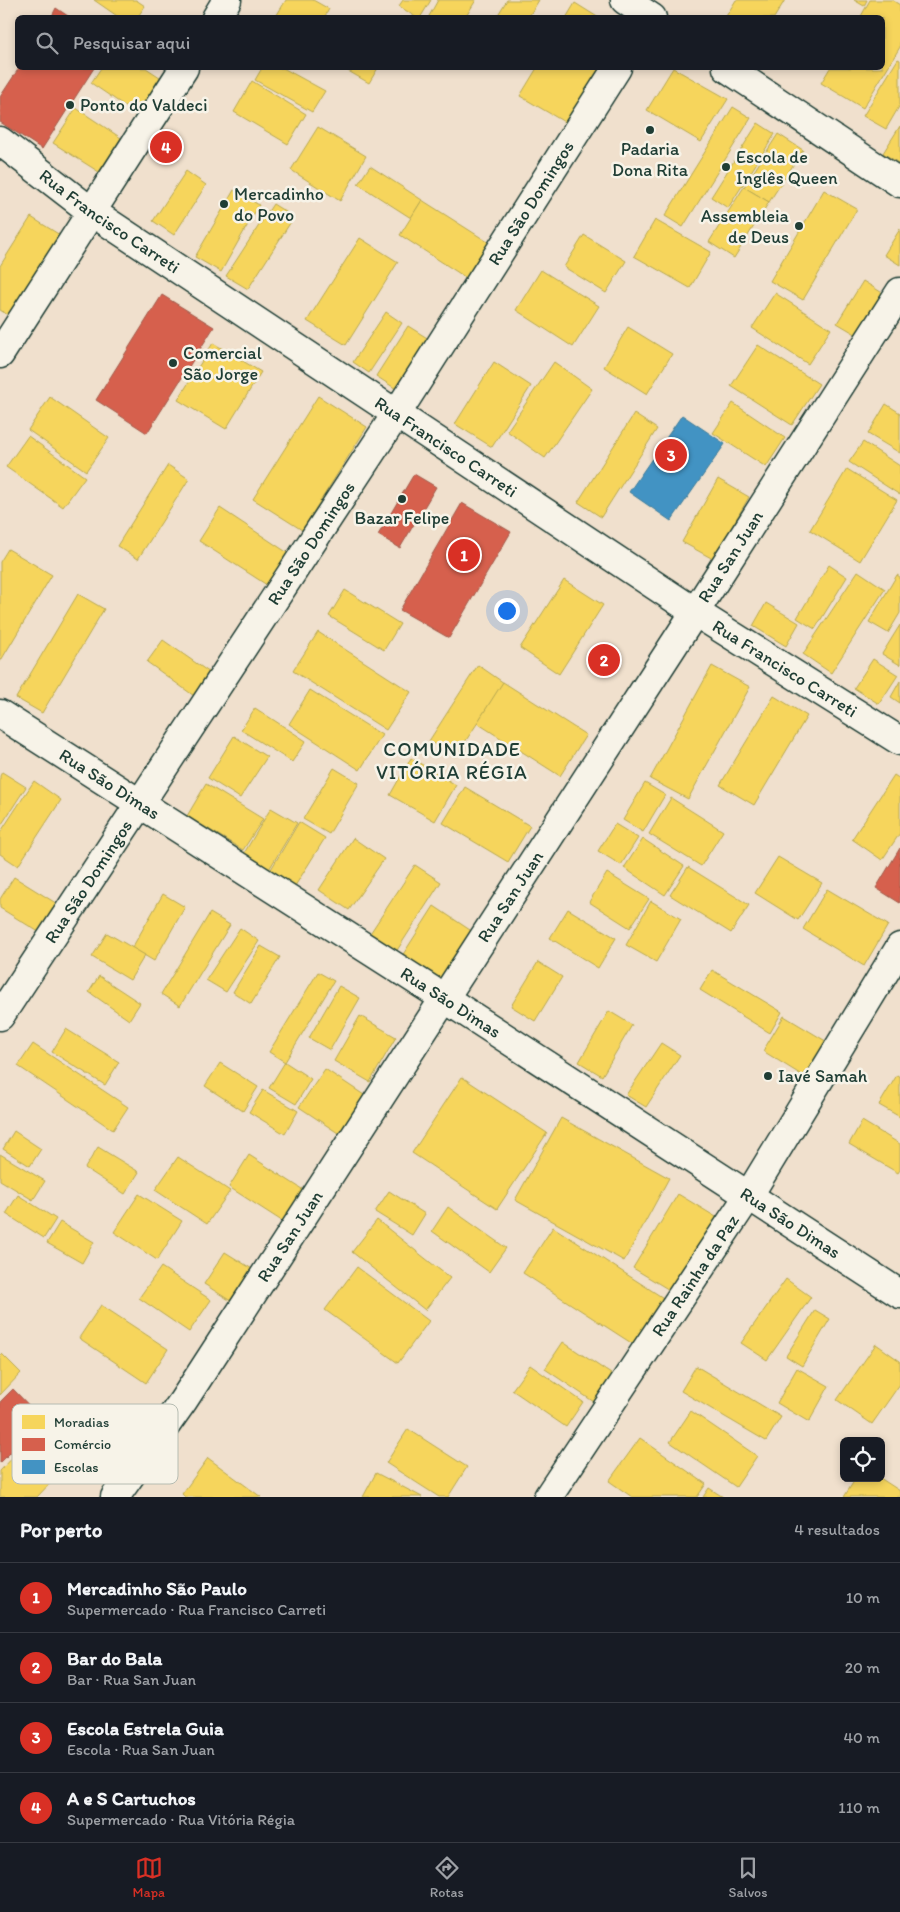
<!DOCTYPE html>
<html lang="pt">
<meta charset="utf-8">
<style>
:root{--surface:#171b24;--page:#242831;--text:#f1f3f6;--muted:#9ea1a6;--line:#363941;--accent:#d93025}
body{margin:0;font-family:Itim,sans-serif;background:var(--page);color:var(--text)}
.controls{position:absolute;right:15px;bottom:15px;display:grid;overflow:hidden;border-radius:8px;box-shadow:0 2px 8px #0003}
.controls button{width:45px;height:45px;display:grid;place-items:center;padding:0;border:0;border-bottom:1px solid var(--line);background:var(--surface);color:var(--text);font:25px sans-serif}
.you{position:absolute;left:506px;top:610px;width:18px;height:18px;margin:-12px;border:4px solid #fff;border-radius:50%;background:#1a73e8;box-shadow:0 0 0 8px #1a73e833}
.badge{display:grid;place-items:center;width:32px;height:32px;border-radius:50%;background:var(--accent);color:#fff;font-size:16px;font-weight:700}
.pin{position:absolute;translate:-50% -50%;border:2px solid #fff;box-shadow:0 1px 5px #0006}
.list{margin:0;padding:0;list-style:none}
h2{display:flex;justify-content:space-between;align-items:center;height:65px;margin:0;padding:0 20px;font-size:21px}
h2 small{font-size:16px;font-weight:400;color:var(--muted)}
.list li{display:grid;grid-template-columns:32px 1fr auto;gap:15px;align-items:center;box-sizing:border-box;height:70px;padding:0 20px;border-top:1px solid var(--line)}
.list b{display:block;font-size:19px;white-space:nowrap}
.list p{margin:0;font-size:16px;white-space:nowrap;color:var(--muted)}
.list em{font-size:16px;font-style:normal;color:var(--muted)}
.icon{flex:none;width:28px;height:28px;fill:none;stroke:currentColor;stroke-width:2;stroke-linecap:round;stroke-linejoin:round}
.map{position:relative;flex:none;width:900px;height:1497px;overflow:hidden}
.search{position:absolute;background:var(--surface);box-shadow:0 2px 8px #0003;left:15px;right:15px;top:15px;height:55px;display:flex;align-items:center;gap:12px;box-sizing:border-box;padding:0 18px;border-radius:8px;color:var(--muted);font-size:19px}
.sheet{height:345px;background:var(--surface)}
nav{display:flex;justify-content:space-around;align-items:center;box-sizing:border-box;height:70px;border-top:1px solid var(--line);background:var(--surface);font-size:14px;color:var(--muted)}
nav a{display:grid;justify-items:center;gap:2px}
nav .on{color:var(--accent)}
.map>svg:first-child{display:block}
.homes{fill:#f6d55c;stroke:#b6a750}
.shops{fill:#d6604d;stroke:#9f5646}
.schools{fill:#4393c3;stroke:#387998}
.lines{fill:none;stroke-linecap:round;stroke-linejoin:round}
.minor-casing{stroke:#1f3d34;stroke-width:31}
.minor{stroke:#f7f3e8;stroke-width:28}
.poi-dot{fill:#1f3d34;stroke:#f7f3e8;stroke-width:2}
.labels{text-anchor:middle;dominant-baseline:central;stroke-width:5;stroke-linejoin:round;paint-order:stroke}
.poi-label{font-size:18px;fill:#1f3d34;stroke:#f7f3e8;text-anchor:start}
.street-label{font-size:18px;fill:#1f3d34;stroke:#f7f3e8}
.quarter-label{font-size:20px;letter-spacing:1px;fill:#1f3d34;stroke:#f7f3e8}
.key{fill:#f7f3e8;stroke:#b6bcb2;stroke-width:1}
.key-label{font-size:14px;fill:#1f3d34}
</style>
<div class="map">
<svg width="900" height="1497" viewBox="0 0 900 1497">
<rect width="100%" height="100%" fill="#f0e0cd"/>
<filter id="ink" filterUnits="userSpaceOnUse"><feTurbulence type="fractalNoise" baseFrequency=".02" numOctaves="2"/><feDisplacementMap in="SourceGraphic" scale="10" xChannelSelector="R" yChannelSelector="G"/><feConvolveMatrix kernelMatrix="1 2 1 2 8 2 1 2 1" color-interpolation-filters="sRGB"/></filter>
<g filter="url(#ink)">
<!-- homes -->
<g class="homes">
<path d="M94,0H136L145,6L137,18H120Z"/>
<path d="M286,0H313L329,9L324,18H275Z"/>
<path d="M403,0H431L420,18H417L399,6Z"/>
<path d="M438,0H476L465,18H428Z"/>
<path d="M507,0H539L528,18H496Z"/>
<path d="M736,0H785L774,18H725Z"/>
<path d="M854,0H867L864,6Z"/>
<path d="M870,0H892L900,5V47L863,108L821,83L830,68H882V18H860Z"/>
<path d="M575,3L599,18H566Z"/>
<path d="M898,59L900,60V105L886,129L863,116Z"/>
<path d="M101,68H146L166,81L141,117L91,83Z"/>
<path d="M262,68H283L325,91L312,112L255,80Z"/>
<path d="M343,68H378L369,83Z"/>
<path d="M537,68H608L573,127L520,96Z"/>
<path d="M673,68L728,99L701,142L647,110Z"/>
<path d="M252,81L306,114L288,144L234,112Z"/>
<path d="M733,107L751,118L683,227L665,216Z"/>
<path d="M76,108L121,138L99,172L53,143Z"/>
<path d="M758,123L775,134L728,208L711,197Z"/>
<path d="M900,126V164L883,153Z"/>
<path d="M318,127L366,156L340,201L291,170Z"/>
<path d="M778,134L803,150L769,202L744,187Z"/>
<path d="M370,166L422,200L411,218L358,184Z"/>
<path d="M186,171L206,185L174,235L153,221Z"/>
<path d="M744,187L769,202L734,258L709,242Z"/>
<path d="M234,190L259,205L221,272L195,257Z"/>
<path d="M824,190L857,209L803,300L770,281Z"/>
<path d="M422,200L491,244L468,279L400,235Z"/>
<path d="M273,204L294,217L248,289L226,276Z"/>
<path d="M31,217L68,240L16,320L0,310V266Z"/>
<path d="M655,220L711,252L690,288L634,256Z"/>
<path d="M900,229V265L884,255Z"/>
<path d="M584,235L626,261L606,293L564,267Z"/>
<path d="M360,238L398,262L346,345L307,321Z"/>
<path d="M541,270L599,306L573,347L516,310Z"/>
<path d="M863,281L889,297L864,339L837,323Z"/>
<path d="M775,293L831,329L808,364L752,328Z"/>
<path d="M386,312L402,323L369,373L353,362Z"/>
<path d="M408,326L440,346L407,396L376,376Z"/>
<path d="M628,327L672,354L647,394L604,367Z"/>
<path d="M213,343L261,372L226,429L178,400Z"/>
<path d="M758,345L819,384L792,425L731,386Z"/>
<path d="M494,362L531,386L492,447L455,424Z"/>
<path d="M554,362L592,389L545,458L507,431Z"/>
<path d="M318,396L367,427L302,530L253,499Z"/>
<path d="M50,397L109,438L86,471L28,430Z"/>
<path d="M733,403L785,438L766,467L713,433Z"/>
<path d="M886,404L900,413V453L868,434Z"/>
<path d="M634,414L657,429L601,517L578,502Z"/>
<path d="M28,436L85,477L63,507L6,467Z"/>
<path d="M863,442L900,466V495L849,462Z"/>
<path d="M168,465L189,479L138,559L117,546Z"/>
<path d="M847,469L897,500L860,561L810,530Z"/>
<path d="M718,479L749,497L713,559L682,542Z"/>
<path d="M220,508L291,555L270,587L199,541Z"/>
<path d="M8,549L52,575L0,662V562Z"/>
<path d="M829,565L847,577L815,629L797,618Z"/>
<path d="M858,571L885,589L831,673L803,654Z"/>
<path d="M897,575L900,577V613L888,633L869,622Z"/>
<path d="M564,580L603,605L559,674L520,648Z"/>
<path d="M345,590L400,624L384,650L329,616Z"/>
<path d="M78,594L104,609L42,713L16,698Z"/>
<path d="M766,603L799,623L786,646L753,626Z"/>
<path d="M900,625V665L882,654Z"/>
<path d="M318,632L411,692L386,730L293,671Z"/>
<path d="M163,640L213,675L197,698L147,662Z"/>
<path d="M873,659L898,675L879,704L854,688Z"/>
<path d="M478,665L504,683L455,757L429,741Z"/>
<path d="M712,666L750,687L688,799L650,779Z"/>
<path d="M900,681V703L891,697Z"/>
<path d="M503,682L586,735L560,776L477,723Z"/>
<path d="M310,690L382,735L360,770L289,724Z"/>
<path d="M774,696L807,716L754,805L720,785Z"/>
<path d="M255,708L306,741L292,762L241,730Z"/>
<path d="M234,736L267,757L240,798L208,778Z"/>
<path d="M411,758L456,785L435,821L390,795Z"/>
<path d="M334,768L359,783L329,834L303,819Z"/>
<path d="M2,772L26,787L0,827V776Z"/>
<path d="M894,775L900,779V833L882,860L852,839Z"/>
<path d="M34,781L61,800L18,866L0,854V833Z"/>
<path d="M645,783L665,795L643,832L623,820Z"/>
<path d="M206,784L263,819L243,850L187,816Z"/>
<path d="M465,787L530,826L508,862L443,823Z"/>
<path d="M671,798L723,831L701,866L649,834Z"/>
<path d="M271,808L297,823L268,871L243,855Z"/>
<path d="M299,822L325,838L295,886L270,871Z"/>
<path d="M615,824L638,838L621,865L598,851Z"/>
<path d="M353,838L384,859L349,910L319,890Z"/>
<path d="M643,839L684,866L665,895L624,868Z"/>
<path d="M778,857L822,883L798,920L755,893Z"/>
<path d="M415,865L441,882L394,955L367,938Z"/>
<path d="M688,867L749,905L731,933L670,895Z"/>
<path d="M607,873L649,899L630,928L589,902Z"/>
<path d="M14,877L59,905L42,934L0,908V899Z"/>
<path d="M827,889L888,925L864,966L803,929Z"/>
<path d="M163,894L185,907L154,961L132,948Z"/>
<path d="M651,901L681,919L656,962L626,945Z"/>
<path d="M434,906L476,934L445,983L402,956Z"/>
<path d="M568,909L616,938L598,968L550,938Z"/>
<path d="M210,913L230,925L180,1006L161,994Z"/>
<path d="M240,928L259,941L226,992L206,980Z"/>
<path d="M107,933L145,955L130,980L92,957Z"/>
<path d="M261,946L280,957L251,1004L233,992Z"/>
<path d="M538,962L562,977L535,1021L511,1006Z"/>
<path d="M712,970L782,1012L770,1033L700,990Z"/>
<path d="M318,972L334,981L285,1062L269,1052Z"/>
<path d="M99,976L140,1003L129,1020L89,992Z"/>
<path d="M339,986L360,998L330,1050L309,1038Z"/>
<path d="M609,1011L632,1025L602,1076L579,1062Z"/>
<path d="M360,1016L396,1037L370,1082L334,1061Z"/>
<path d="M784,1016L829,1043L808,1079L763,1051Z"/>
<path d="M66,1029L119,1062L105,1085L52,1052Z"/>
<path d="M661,1043L680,1055L646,1107L626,1095Z"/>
<path d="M33,1044L128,1107L113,1130L18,1066Z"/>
<path d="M285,1062L311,1079L296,1104L269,1088Z"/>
<path d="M220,1063L258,1087L243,1111L205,1086Z"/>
<path d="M325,1069L373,1101L347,1139L299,1107Z"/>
<path d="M897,1075L900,1077V1117L879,1105Z"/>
<path d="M462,1077L547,1133L497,1209L412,1153Z"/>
<path d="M263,1090L298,1111L285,1134L249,1112Z"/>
<path d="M561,1118L669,1178L624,1261L515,1200Z"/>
<path d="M862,1121L900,1144V1170L898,1173L849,1144Z"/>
<path d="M14,1131L41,1149L30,1166L3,1149Z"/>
<path d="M98,1147L139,1172L125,1194L85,1168Z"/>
<path d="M0,1154L45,1181L33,1200L0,1180Z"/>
<path d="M249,1155L305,1191L285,1223L229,1187Z"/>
<path d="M178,1157L230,1191L207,1224L155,1190Z"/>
<path d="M389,1191L425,1214L412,1235L375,1212Z"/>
<path d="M139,1194L182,1221L157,1260L114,1232Z"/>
<path d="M678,1194L721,1220L676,1294L633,1268Z"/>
<path d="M18,1195L56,1219L44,1238L6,1214Z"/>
<path d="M448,1207L506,1248L489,1272L432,1231Z"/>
<path d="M377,1220L450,1278L425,1310L352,1252Z"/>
<path d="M60,1222L94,1242L82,1263L47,1243Z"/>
<path d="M553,1227L668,1301L639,1348L523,1273Z"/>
<path d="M225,1252L257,1272L237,1305L204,1284Z"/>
<path d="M161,1267L211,1300L189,1332L139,1298Z"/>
<path d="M357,1267L429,1321L398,1363L325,1310Z"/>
<path d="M786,1279L811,1297L767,1360L741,1343Z"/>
<path d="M101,1305L168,1349L146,1383L79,1338Z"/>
<path d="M815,1310L830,1319L802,1366L786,1356Z"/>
<path d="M563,1342L614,1376L597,1404L545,1369Z"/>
<path d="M876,1344L900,1361V1384L872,1424L837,1400Z"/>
<path d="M2,1354L21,1373L0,1395V1356Z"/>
<path d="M530,1365L583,1402L566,1427L512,1390Z"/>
<path d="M696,1366L781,1417L766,1441L681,1391Z"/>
<path d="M797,1368L829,1386L809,1422L777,1403Z"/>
<path d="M691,1411L757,1456L736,1487L670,1442Z"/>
<path d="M42,1427L74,1458L37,1497H0V1471Z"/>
<path d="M408,1429L467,1467L448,1497H439L386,1463Z"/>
<path d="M640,1438L706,1484L697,1497H632L609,1481Z"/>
<path d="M208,1458L261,1497H185L182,1494Z"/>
<path d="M376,1473L422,1497H363Z"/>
<path d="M856,1478H880L900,1491V1497H844Z"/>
<path d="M709,1488L723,1497H703Z"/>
</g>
<!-- shops -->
<g class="shops">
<path d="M56,8L71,18H51Z"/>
<path d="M19,68H94L42,149L0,122V97Z"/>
<path d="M162,295L214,327L147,433L96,400Z"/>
<path d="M414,474L436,487L400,548L378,535Z"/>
<path d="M462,503L511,532L449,638L400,610Z"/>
<path d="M900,848V903L876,888Z"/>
<path d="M13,1389L43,1420L0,1463V1402Z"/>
</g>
<!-- schools -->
<path class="schools" d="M682,415L725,444L671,521L629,492Z"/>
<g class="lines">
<defs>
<g id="minor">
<path d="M625,0L652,18"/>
<path d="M216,18L227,0"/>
<path d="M727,68L900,183"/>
<path id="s1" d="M0,141L92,212L695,612L900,741"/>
<path d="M0,354L184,68"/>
<path id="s2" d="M0,714L444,998L900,1294"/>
<path id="s3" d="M0,1016L397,413L617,68"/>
<path id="s4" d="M115,1497L183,1401L695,612L900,292"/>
<path id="s5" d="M548,1497L749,1195L900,947"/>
</g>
</defs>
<!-- minor casing -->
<use href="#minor" class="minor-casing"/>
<!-- minor -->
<use href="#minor" class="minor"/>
</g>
</g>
<!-- markers -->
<g class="poi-dot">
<circle cx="70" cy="105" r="5"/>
<circle cx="650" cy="130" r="5"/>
<circle cx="726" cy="167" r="5"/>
<circle cx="224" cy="204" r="5"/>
<circle cx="799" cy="226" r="5"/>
<circle cx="173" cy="363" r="5"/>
<circle cx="402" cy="499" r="5"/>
<circle cx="768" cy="1076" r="5"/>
</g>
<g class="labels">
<!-- poi labels -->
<g class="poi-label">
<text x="80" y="105">Ponto do Valdeci</text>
<text x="650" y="149" text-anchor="middle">Padaria<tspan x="650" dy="21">Dona Rita</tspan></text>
<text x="736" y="157">Escola de<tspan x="736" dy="21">Inglês Queen</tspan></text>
<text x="234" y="194">Mercadinho<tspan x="234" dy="21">do Povo</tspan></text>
<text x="789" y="216" text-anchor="end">Assembleia<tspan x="789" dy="21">de Deus</tspan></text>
<text x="183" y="353">Comercial<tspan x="183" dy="21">São Jorge</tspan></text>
<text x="402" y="518" text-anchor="middle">Bazar Felipe</text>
<text x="778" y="1076">Iavé Samah</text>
</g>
<!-- street labels -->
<g class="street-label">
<text stroke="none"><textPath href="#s3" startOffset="971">Rua São Domingos</textPath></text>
<text stroke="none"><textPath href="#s1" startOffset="136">Rua Francisco Carreti</textPath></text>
<text stroke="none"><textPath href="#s1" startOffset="541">Rua Francisco Carreti</textPath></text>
<text stroke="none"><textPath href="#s3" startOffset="566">Rua São Domingos</textPath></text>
<text stroke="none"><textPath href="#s4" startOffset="1124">Rua San Juan</textPath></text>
<text stroke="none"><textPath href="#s1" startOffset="946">Rua Francisco Carreti</textPath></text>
<text stroke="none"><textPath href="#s2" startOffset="130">Rua São Dimas</textPath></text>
<text stroke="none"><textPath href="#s3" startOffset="161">Rua São Domingos</textPath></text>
<text stroke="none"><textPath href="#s4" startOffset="719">Rua San Juan</textPath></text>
<text stroke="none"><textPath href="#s2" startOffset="535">Rua São Dimas</textPath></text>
<text stroke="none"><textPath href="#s2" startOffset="940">Rua São Dimas</textPath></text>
<text stroke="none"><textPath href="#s4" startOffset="314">Rua San Juan</textPath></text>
<text stroke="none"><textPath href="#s5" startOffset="266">Rua Rainha da Paz</textPath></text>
</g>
<!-- quarter labels -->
<g class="quarter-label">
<text x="452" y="749">COMUNIDADE<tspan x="452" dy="23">VITÓRIA RÉGIA</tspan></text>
</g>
</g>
<!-- legend -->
<rect x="12" y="1404" width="166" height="80" rx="8" class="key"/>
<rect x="22" y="1415" width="23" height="14" fill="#f6d55c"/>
<rect x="22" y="1438" width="23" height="13" fill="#d6604d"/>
<rect x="22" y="1460" width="23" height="14" fill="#4393c3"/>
<g class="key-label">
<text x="54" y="1427">Moradias</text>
<text x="54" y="1449">Comércio</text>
<text x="54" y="1472">Escolas</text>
</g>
</svg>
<div class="controls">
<button><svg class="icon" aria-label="locate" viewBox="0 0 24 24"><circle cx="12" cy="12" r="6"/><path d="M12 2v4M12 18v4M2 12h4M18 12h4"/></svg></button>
</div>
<div class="you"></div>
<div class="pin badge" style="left:464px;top:555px">1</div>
<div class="pin badge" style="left:604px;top:660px">2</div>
<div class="pin badge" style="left:671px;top:455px">3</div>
<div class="pin badge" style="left:166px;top:147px">4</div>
<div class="search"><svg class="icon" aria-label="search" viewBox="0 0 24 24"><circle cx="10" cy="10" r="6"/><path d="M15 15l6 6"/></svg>Pesquisar aqui</div>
</div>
<section class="sheet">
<h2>Por perto<small>4 resultados</small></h2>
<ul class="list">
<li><span class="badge">1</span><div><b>Mercadinho São Paulo</b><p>Supermercado · Rua Francisco Carreti</p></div><em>10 m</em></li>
<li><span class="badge">2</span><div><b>Bar do Bala</b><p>Bar · Rua San Juan</p></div><em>20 m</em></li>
<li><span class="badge">3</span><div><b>Escola Estrela Guia</b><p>Escola · Rua San Juan</p></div><em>40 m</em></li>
<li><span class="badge">4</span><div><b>A e S Cartuchos</b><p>Supermercado · Rua Vitória Régia</p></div><em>110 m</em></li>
</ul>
</section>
<nav>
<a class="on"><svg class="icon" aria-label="map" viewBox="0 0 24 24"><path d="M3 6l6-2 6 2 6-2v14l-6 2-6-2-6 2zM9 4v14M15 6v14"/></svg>Mapa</a>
<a><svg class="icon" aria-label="directions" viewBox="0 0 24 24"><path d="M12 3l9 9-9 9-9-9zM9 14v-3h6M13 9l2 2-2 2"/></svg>Rotas</a>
<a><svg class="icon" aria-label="saved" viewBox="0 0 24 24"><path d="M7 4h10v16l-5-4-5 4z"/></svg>Salvos</a>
</nav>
